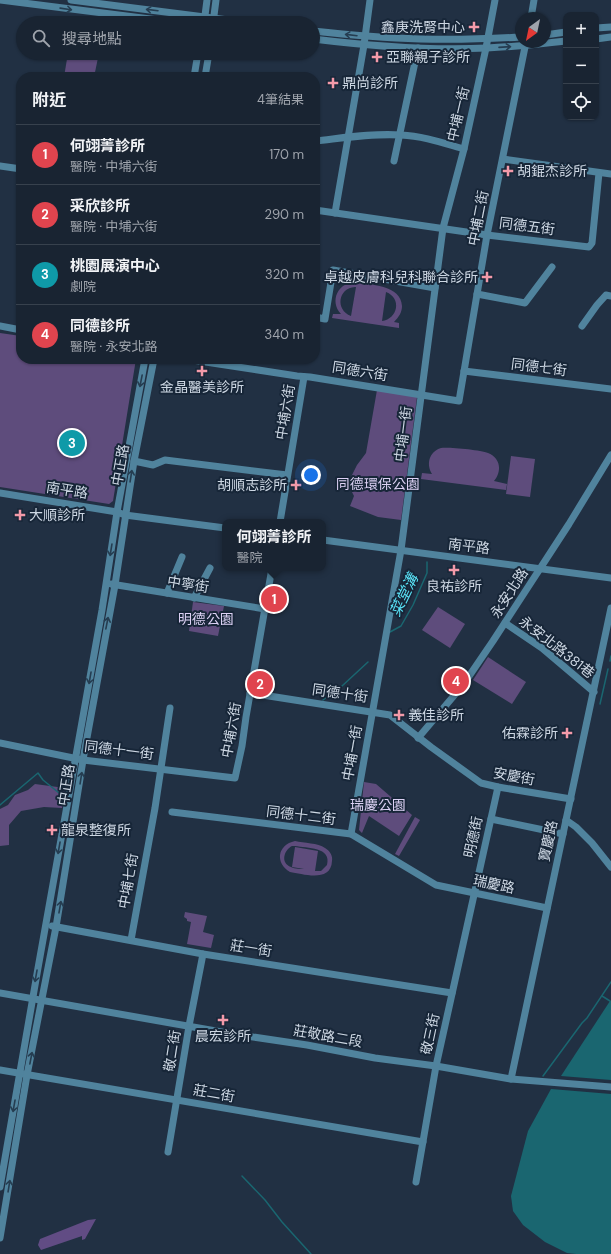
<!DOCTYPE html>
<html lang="zh-TW">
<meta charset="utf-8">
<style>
:root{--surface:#192432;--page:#222c3a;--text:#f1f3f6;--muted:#9fa4ac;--line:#37414d;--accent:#ea580c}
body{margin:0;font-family:"DM Sans","Noto Sans TC",sans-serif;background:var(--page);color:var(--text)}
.controls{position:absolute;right:12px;top:12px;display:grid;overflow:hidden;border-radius:8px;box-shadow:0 1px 3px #0004}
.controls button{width:36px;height:36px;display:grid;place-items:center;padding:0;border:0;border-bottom:1px solid var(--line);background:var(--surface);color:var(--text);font:20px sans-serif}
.compass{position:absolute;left:515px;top:12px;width:36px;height:36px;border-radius:50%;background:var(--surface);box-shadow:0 1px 3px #0004;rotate:213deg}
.you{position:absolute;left:311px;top:475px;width:14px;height:14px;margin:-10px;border:3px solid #fff;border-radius:50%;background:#1a73e8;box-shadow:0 0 0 6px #1a73e833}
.badge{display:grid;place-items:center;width:26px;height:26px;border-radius:50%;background:var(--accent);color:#fff;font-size:13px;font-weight:700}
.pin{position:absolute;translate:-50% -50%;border:2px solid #fff;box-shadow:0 1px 4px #0006}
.popup{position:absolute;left:222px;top:519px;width:104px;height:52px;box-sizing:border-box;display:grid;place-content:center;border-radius:8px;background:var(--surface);filter:drop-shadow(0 1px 3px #0005);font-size:13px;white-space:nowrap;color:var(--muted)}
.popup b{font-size:15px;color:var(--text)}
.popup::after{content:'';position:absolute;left:50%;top:100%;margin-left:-8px;border:8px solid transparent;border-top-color:var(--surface)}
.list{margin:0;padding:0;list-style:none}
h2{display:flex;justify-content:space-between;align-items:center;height:52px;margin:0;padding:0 16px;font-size:17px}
h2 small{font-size:13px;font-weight:400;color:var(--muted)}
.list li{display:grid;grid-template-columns:26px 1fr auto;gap:12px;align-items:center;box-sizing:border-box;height:60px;padding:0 16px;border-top:1px solid var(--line)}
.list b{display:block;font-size:15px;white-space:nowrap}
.list p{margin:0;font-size:13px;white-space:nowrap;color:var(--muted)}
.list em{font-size:13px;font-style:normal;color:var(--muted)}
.icon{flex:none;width:22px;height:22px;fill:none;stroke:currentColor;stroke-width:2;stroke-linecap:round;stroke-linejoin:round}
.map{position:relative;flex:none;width:611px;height:1254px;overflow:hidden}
.search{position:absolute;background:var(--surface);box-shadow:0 1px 3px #0004;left:16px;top:16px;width:304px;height:44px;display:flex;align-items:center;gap:10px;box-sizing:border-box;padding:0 14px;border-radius:22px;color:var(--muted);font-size:15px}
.panel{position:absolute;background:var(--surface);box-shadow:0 1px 3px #0004;left:16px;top:72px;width:304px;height:292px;border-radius:16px}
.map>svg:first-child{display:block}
.green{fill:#5e4c7c;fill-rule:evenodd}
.forest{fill:#614c84}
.water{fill:#1a6670}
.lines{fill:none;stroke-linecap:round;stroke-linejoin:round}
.stream{stroke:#1a6670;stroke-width:1.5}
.minor{stroke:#50839d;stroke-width:7}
.oneway{stroke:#253d51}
.poi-dot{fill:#f39aa9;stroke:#172638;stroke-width:1.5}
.labels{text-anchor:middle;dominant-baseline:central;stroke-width:4;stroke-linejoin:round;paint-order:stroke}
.poi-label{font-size:14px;fill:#cdd7e3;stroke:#172638;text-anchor:start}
.street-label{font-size:14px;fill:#cdd7e3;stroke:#172638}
.park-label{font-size:14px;fill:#dcd1f4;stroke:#172638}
.water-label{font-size:15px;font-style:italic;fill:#5ae4f8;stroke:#172638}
</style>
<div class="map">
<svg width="611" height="1254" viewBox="0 0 611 1254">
<rect width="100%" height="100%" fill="#213043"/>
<!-- green -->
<g class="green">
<path d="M68,53H99L94,77H64Z"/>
<path d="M356,282C371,285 401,285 402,306C402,312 399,317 394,322L399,323V328L332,318L333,314H341C329,301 338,282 356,282ZM355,287H356L351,316C335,310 338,288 355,287ZM386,292C402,298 398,319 382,321Z"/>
<path d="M0,333L21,336V359H136L113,501L109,504L0,487Z"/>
<path d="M377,390L417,397L401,520L378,517L350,506L354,496L351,490L345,487L350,479L357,465L366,453Z"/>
<path d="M441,448C449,447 480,450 488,453C501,458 502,472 494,481L507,484L506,490L421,479L422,473L432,474C426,464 429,452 441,448Z"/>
<path d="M511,456L535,459L530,497L506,494Z"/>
<path d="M193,602L224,606L218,636L189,631Z"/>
<path d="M438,607L465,624L450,648L422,630Z"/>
<path d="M488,657L526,682L512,704L473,680Z"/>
<path d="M364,782L376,784L412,815L399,836L369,816L362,833L359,830Z"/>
<path d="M35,784L65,788L62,808L44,807L21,811L9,825V845L0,846V809L8,805L15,795L28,790Z"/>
<path d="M415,817L420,820L399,856L395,854Z"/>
<path d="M295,841C304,843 318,843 325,848C330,851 333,856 332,861C331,883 303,874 290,872C275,863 277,845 295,841ZM292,846H295C307,848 332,847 327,865L321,871H315L318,851L295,847L292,867L304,869C301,869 295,869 291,867C280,863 284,850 292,846Z"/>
<path d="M185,912L207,916L203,932L214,935L211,948L187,944L191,922L187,921V919L184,917Z"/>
</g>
<!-- forest -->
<path class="forest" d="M96,1219L85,1239L82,1240V1236L41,1250L38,1245L40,1239L88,1220Z"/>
<!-- water -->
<g class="water">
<path d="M610,1001H611V1080L561,1076Z"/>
<path d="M551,1089L611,1094V1254H576L567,1253L545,1242L523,1225L513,1211L511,1196L528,1131Z"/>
</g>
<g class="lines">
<!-- stream -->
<g class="stream">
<path d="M390,632L401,626L413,605L427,573V562"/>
<path d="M610,661L611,656"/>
<path d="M323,700L342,686L368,662"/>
<path d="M600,704L608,669"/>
<path d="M0,805L38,773L43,780L59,793"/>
<path d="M602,996L610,1001"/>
<path d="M543,1076L582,1023L587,1018L611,982"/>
<path d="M242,1176L265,1200L282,1222L311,1254"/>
</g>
<!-- minor -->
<g class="minor">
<path d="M0,0L182,23"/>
<path d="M71,0L252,23"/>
<path d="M531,18L534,0"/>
<path d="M204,23L207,0"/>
<path d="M213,23L216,0"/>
<path d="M596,28L611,27"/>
<path d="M313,31C349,35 384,38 420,39C454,40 487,39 521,37"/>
<path d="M545,35L566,32"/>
<path d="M313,39C370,46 429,51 487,48C513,47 540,44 566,41"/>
<path d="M596,39L611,37"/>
<path d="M194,77L198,53"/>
<path d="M205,77L209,53"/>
<path d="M315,141C343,138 373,133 401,135C423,136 443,143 464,149"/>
<path d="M503,159L611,174"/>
<path d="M394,161L418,48"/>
<path d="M0,166L21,169"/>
<path d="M315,210L487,235L589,247L592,243L599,173"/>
<path d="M335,213L364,45L370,0"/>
<path d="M477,294L525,303L552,267"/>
<path d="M315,317L325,319L333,270L435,288"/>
<path d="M0,326L21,330"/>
<path d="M582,326L597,305L606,295L611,296"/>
<path d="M186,359L297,376L310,377L459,401L487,235L526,42"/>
<path d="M464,371L611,389"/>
<path d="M134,461L153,465L165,460L287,475"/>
<path d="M0,493L117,512L125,515L225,528"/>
<path d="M280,522L304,377"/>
<path d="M323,540L611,578"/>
<path d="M111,584L265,609"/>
<path d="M167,593L182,557"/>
<path d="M194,598L210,568"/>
<path d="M505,623L542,648L594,692"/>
<path d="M250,693L390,715L431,747L481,783L498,787L571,799"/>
<path d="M418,738L463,685L493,641L569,524L611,455"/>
<path d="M0,743L83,760L235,778L242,746L246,717L272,568"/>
<path d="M172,812L351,834L436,885L547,908"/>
<path d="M491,819L563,834"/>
<path d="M566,820L576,827L592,843L611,867"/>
<path d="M351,834L401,550L443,228L464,149L486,48L495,0"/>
<path d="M52,926L203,954L452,993"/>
<path d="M131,940L155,808L170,708"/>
<path d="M0,993L233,1034L307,1045L375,1058L436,1066L511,1079L611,1087"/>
<path d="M0,1070L423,1142"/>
<path d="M511,1079L611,608"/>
<path d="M168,1152L189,1026L203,954"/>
<path d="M416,1182L436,1066L498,787"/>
<path d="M0,1187L38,968L102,610L117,512L145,359"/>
<path d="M0,1238L27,1075L56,927L84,754L115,585L134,461L154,359"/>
</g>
</g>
<!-- one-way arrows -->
<defs><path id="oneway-shaft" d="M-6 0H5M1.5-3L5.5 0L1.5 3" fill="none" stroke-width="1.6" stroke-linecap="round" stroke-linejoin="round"/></defs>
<g class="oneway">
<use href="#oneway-shaft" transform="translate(66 9) rotate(8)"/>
<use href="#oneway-shaft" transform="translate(152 10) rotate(-173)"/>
<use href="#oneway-shaft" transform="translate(351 35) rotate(-173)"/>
<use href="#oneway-shaft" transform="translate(505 47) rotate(-4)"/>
<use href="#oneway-shaft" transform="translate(141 381) rotate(101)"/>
<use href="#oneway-shaft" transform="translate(131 476) rotate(-81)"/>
<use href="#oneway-shaft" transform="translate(111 550) rotate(99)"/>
<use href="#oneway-shaft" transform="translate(107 623) rotate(-79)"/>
<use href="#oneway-shaft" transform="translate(90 678) rotate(100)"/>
<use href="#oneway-shaft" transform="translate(81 778) rotate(-81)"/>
<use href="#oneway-shaft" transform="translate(59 848) rotate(100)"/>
<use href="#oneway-shaft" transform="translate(60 907) rotate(-80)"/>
<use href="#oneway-shaft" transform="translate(36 976) rotate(100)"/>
<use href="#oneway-shaft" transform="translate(31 1058) rotate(-79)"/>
<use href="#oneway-shaft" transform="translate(14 1106) rotate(100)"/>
<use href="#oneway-shaft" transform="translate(9 1186) rotate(-81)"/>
</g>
<!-- markers -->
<g class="poi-dot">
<path d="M472 21h4v4h4v4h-4v4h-4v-4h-4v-4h4z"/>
<path d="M375 51h4v4h4v4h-4v4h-4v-4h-4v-4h4z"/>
<path d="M331 77h4v4h4v4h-4v4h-4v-4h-4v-4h4z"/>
<path d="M506 165h4v4h4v4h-4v4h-4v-4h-4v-4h4z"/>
<path d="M485 271h4v4h4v4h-4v4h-4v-4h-4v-4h4z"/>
<path d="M200 365h4v4h4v4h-4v4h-4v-4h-4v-4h4z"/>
<path d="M294 479h4v4h4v4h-4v4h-4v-4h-4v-4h4z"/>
<path d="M18 509h4v4h4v4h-4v4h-4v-4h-4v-4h4z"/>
<path d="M452 564h4v4h4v4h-4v4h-4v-4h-4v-4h4z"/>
<path d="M397 709h4v4h4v4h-4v4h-4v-4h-4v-4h4z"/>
<path d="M565 727h4v4h4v4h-4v4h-4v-4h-4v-4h4z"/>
<path d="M50 824h4v4h4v4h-4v4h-4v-4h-4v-4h4z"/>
<path d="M221 1014h4v4h4v4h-4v4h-4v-4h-4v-4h4z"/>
</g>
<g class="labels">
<!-- poi labels -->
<g class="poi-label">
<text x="465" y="27" text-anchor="end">鑫庚洗腎中心</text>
<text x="386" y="57">亞聯親子診所</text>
<text x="342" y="83">鼎尚診所</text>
<text x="517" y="171">胡錕杰診所</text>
<text x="478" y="277" text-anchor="end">卓越皮膚科兒科聯合診所</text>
<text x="202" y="387" text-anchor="middle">金晶醫美診所</text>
<text x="287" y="485" text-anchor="end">胡順志診所</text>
<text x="29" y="515">大順診所</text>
<text x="454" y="586" text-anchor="middle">良祐診所</text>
<text x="408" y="715">義佳診所</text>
<text x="558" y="733" text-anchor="end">佑霖診所</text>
<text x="61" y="830">龍泉整復所</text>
<text x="223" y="1036" text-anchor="middle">晨宏診所</text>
</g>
<!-- street labels -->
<g class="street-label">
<text transform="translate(458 114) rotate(-77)">中埔一街</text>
<text transform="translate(478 218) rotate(-79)">中埔二街</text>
<text transform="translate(527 226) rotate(7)">同德五街</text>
<text transform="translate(539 367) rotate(7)">同德七街</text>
<text transform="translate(360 371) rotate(9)">同德六街</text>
<text transform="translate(285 412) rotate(-81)">中埔六街</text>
<text transform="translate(403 434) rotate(-83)">中埔一街</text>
<text transform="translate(120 465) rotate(-80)">中正路</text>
<text transform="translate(67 490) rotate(9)">南平路</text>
<text transform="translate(469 546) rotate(7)">南平路</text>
<text transform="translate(188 584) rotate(9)">中寧街</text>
<text transform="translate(509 593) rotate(-57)">永安北路</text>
<text transform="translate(557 647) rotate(38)">永安北路381巷</text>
<text transform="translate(340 693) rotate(8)">同德十街</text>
<text transform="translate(231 730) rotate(-80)">中埔六街</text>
<text transform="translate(119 750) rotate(7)">同德十一街</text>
<text transform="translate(352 753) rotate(-80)">中埔一街</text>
<text transform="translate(514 776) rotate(10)">安慶街</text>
<text transform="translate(66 785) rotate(-81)">中正路</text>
<text transform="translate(301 815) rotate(7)">同德十二街</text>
<text transform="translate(473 837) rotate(-78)">明德街</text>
<text transform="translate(548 841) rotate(-78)">寶慶路</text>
<text transform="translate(128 881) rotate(-80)">中埔七街</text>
<text transform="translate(494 884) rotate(12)">瑞慶路</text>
<text transform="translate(251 948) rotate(9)">莊一街</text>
<text transform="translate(430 1034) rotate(-78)">敬三街</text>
<text transform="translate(328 1036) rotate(10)">莊敬路二段</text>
<text transform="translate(172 1051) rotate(-81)">敬二街</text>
<text transform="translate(214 1093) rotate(10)">莊二街</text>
</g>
<!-- park labels -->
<g class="park-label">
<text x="378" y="484">同德環保公園</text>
<text x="206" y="619">明德公園</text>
<text x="378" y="805">瑞慶公園</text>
</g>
<!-- water labels -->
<g class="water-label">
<text transform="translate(404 595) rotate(-64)">菜堂溝</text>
</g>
</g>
</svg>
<div class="controls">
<button>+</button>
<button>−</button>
<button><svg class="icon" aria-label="locate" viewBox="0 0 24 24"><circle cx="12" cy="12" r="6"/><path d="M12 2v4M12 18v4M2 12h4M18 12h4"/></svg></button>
</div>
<svg class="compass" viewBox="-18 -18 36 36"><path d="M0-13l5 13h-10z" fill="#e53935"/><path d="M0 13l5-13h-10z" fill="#9fa4ac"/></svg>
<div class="you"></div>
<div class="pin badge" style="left:274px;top:599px;background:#e0444e">1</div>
<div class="popup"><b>何翊菁診所</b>醫院</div>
<div class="pin badge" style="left:260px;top:684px;background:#e0444e">2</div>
<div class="pin badge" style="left:72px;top:443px;background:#0f9aa8">3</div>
<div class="pin badge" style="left:456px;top:681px;background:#e0444e">4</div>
<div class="search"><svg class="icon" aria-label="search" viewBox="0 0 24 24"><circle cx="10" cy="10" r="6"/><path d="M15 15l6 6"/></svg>搜尋地點</div>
<section class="panel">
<h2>附近<small>4筆結果</small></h2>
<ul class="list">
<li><span class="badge" style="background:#e0444e">1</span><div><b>何翊菁診所</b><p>醫院 · 中埔六街</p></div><em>170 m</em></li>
<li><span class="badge" style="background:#e0444e">2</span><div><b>采欣診所</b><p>醫院 · 中埔六街</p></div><em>290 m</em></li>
<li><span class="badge" style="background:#0f9aa8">3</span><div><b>桃園展演中心</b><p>劇院</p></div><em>320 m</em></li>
<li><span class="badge" style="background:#e0444e">4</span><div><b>同德診所</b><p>醫院 · 永安北路</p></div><em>340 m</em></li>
</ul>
</section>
</div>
